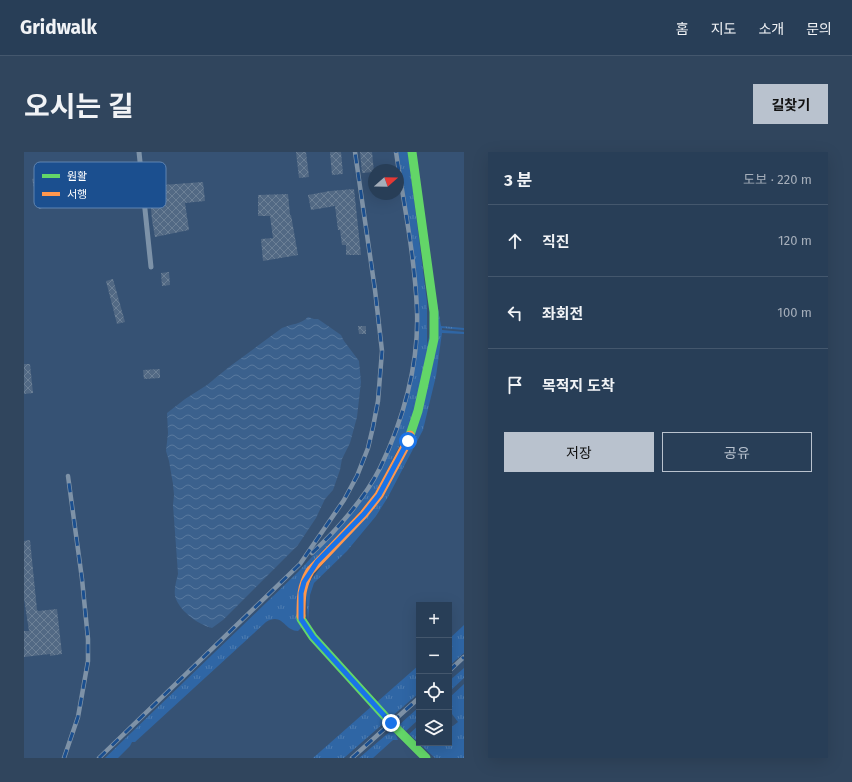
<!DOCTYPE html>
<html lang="ko">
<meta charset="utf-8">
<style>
:root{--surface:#283e57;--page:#30455d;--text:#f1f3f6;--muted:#a5aeba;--line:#44576d;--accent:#b9c2ce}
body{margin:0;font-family:"Fira Sans","Noto Sans KR",sans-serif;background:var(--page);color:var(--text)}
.controls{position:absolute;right:12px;bottom:12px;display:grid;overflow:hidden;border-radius:0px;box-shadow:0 4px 16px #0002}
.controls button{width:36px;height:36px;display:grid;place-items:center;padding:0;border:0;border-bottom:1px solid var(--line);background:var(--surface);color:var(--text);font:20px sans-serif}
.compass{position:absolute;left:344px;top:12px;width:36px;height:36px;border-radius:50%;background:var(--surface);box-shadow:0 4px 16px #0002;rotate:70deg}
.stop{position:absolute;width:12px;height:12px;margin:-9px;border:3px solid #1a73e8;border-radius:50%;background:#fff}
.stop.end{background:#1a73e8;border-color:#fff;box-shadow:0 1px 4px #0008}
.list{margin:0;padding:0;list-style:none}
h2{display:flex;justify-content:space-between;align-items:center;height:52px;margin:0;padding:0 16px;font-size:17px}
h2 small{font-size:13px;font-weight:400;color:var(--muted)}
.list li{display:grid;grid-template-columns:26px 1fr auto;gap:12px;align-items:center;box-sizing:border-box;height:72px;padding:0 16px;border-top:1px solid var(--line)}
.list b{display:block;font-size:15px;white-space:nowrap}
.list em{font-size:13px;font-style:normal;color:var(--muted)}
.actions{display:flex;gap:8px;padding:12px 16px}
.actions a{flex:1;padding:9px 0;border:1px solid var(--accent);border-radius:0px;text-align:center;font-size:14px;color:var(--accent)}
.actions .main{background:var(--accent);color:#111}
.icon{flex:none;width:22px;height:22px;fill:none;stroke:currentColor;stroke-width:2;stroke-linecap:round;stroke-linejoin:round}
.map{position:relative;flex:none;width:440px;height:606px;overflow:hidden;border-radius:0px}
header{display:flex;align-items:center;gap:24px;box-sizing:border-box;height:56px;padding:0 20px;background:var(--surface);border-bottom:1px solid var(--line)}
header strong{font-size:19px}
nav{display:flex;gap:22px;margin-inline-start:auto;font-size:14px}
.intro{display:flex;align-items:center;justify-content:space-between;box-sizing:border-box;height:96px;padding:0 24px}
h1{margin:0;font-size:28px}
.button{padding:10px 18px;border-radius:0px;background:var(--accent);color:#111;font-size:14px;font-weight:700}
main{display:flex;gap:24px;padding:0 24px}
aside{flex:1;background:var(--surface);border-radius:0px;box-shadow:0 4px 16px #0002}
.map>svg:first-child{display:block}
.grass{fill:url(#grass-tufts)}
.water{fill:url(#water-waves)}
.building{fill:url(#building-cross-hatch)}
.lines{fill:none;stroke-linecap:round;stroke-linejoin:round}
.lane{stroke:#7d92a8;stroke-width:5}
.fast{stroke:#63d668;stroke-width:9}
.slow{stroke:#ff974d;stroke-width:9}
.rail-casing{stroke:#7e92a7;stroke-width:4.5}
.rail{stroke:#1b4f8f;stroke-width:3;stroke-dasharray:9;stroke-linecap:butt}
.route{stroke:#1a73e8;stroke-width:5}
.key{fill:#1b4f8f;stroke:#5f84b1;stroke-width:1}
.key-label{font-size:11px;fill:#fff}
</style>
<header>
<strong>Gridwalk</strong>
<nav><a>홈</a><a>지도</a><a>소개</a><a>문의</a></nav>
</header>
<div class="intro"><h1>오시는 길</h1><a class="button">길찾기</a></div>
<main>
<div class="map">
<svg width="440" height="606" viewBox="0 0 440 606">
<defs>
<pattern id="grass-tufts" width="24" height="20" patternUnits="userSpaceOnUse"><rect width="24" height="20" fill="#2f66a5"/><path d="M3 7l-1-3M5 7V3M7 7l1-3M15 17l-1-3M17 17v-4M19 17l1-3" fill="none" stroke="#4e7db2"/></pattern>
<pattern id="water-waves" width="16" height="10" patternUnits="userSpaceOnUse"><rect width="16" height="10" fill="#3b618d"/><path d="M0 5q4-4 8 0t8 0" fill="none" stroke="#58799e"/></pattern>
<pattern id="building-cross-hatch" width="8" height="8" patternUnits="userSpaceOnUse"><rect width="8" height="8" fill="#526984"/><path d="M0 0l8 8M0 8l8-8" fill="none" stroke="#6c8096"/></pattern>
</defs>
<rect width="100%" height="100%" fill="#365274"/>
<!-- grass -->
<g class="grass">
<path d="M374,0H384L403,150V195L383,279L351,342L287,415L277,476L274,479C260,479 259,460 242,470L111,590H108L106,594L94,606H81L274,420L332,357L344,340L361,309L370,289L387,235L395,184V165L390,117Z"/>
<path d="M413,151L417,174L440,176V178L418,176V178L440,180V182L418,181L412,224L399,278L364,345L352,364L323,399L290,431L286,443L284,470L282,441L287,428L375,313Z"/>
<path d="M440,473V501L425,514V487Z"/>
<path d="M395,513V541L366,566L353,550Z"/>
<path d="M440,516V526L425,540V529Z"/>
<path d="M440,532V606H411L385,582L395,573V591H425V577L434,570L425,558V546Z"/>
<path d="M348,554L361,570L320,606H289Z"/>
<path d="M395,555V567L382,579L375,573Z"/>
<path d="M369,577L374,588H369L349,606H335Z"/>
</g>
<!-- water -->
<path class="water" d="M284,165L290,167H294L317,183L320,189L335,209L337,230L333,265L326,291L318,307L316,318L309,338L301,347L292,366L274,393L199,468L188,476C175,473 157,460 152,447C149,440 152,430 154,422L149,353L150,343L149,332L145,309L142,299L144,281L143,261L161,247L183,233L205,215L258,176C267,172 278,172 284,165Z"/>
<!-- building -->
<g class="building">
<path d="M272,0H282L285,25L275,26Z"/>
<path d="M306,0H317L319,22L308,23Z"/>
<path d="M336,0H348L350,20L338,21Z"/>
<path d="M20,24L27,54L15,57L8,27Z"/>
<path d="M179,30L181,49L161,51L165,78L131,85L128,68L125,34Z"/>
<path d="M330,37L337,103H322V93H318L316,78H314L311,54L287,58L284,43L306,39Z"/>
<path d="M264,42L266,63H267L274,103L239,109L237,87L249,86L246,64H234V43Z"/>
<path d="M145,120L146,133L138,134L137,121Z"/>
<path d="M89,127L101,170L93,172L82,129Z"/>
<path d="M334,174H342V182H335Z"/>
<path d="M0,212H6L9,241L0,242Z"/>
<path d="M136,217V226L120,227L119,218Z"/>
<path d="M6,388L13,458L14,459L33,457L38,502L26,504V502L0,505V479H5L0,446V389Z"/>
</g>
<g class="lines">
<!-- lane -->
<path class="lane" d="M115,0L127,115"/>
<!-- fast -->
<g class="fast">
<path d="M386,283L394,259L410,187V160L388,0"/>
<path d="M277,464V467L289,485L367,571L402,606"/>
</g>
<!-- slow -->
<path class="slow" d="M277,464C277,445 277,435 286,419L340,362L355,343L384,289L386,283"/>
<defs>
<g id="rail">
<path d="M288,401C313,378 341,346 356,316C379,269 395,212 393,159C391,106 380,53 372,0"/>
<path d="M425,519L440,505"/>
<path d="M40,606L54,565L64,509V487L58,427L44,324"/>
<path d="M75,606L276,412L320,348L333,324L344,296L349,275L354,249L358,199L351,138L331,0"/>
<path d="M328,606L395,546"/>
</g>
</defs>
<!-- rail casing -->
<use href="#rail" class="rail-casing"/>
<!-- rail -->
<use href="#rail" class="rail"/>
</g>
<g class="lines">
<!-- route -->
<path class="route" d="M367,571L289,485L277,467V441L280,430L293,410L340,362L355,343L384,289"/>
</g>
<!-- legend -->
<rect x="10" y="10" width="132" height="46" rx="6" class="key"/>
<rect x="18" y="22" width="18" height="4" fill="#63d668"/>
<rect x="18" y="40" width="18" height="4" fill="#ff974d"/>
<g class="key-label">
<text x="43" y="28">원활</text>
<text x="43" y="46">서행</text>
</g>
</svg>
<div class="controls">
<button>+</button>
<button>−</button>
<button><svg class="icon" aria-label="locate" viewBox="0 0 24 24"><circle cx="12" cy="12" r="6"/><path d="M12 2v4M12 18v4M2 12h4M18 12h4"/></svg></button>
<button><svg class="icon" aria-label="layers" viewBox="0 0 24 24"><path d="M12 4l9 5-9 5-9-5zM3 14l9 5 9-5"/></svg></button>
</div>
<svg class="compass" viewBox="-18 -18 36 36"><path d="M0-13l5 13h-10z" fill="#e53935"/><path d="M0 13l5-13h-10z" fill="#a5aeba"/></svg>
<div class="stop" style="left:384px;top:289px"></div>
<div class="stop end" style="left:367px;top:571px"></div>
</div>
<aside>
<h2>3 분<small>도보 · 220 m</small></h2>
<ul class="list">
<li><svg class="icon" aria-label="ahead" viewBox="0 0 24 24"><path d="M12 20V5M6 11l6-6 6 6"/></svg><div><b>직진</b></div><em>120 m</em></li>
<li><svg class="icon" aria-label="left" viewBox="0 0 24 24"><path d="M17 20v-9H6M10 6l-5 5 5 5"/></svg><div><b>좌회전</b></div><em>100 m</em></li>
<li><svg class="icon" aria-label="arrive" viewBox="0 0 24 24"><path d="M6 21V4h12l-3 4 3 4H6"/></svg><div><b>목적지 도착</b></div></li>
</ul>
<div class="actions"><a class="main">저장</a><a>공유</a></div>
</aside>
</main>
